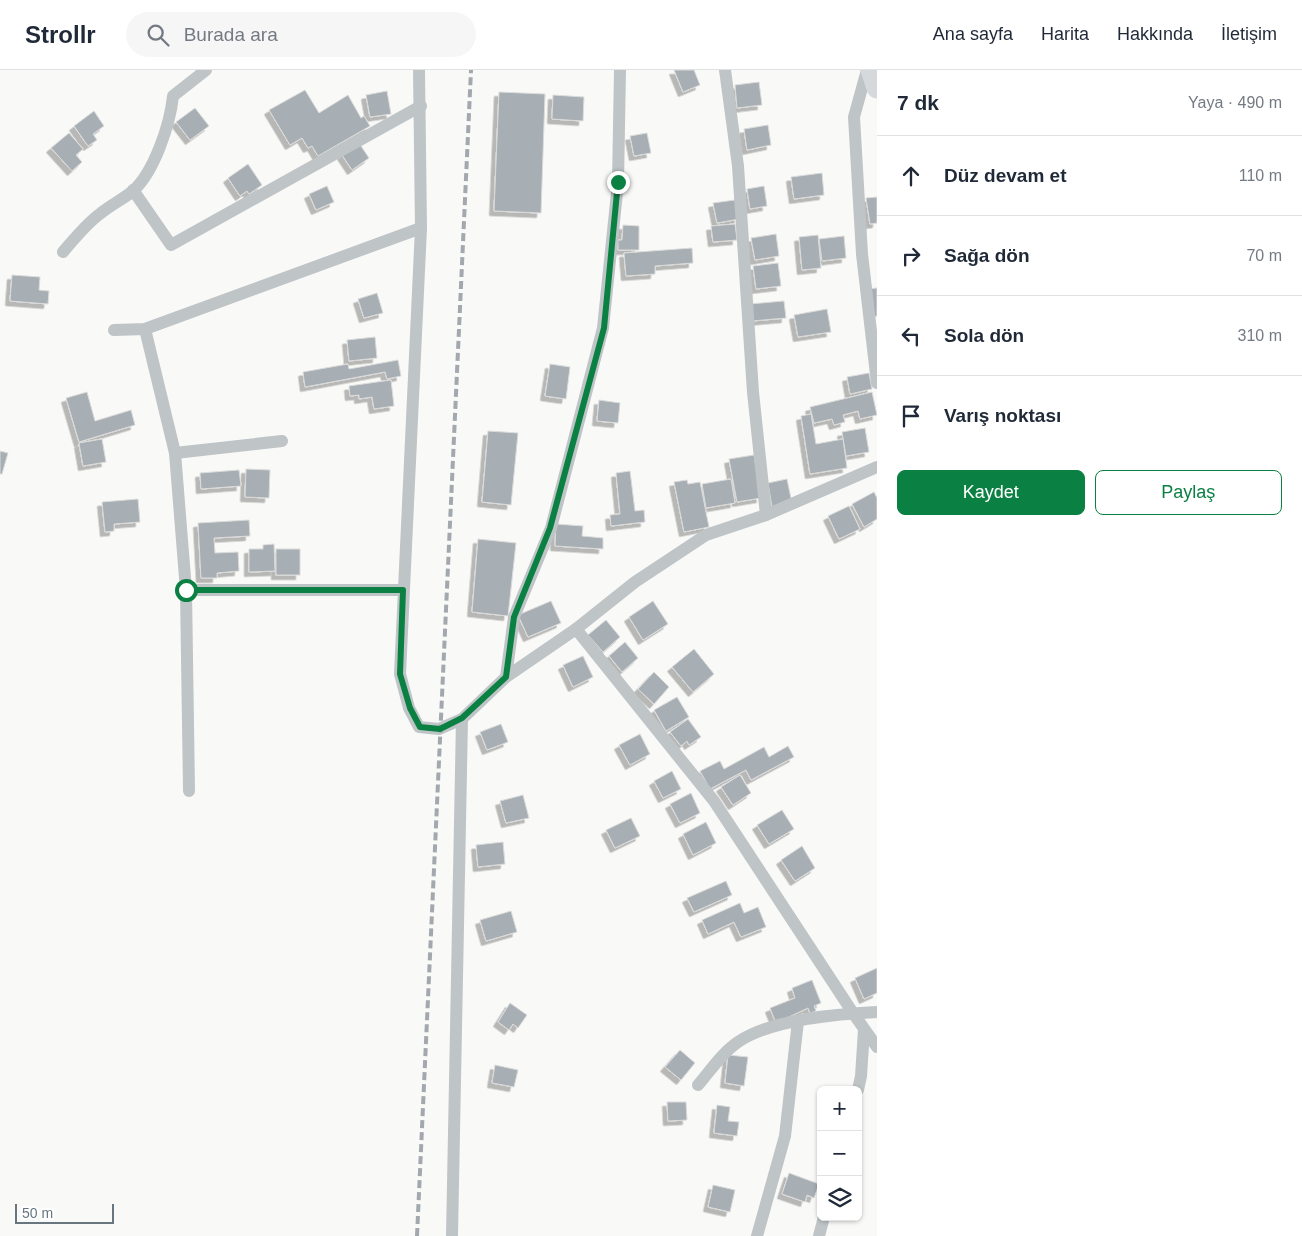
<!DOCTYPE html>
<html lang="tr">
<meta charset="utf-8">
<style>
:root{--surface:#fff;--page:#f6f6f7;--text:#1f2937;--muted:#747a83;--line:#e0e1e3;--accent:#0b8043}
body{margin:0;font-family:Arial,sans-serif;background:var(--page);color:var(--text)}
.controls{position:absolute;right:15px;bottom:15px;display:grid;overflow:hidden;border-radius:8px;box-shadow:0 1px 4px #0004}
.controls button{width:45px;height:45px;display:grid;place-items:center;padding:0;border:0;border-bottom:1px solid var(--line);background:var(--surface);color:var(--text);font:25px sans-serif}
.scale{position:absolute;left:15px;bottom:12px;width:99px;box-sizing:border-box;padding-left:5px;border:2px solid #67767f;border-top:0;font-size:14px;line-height:18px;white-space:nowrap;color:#67767f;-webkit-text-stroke:4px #fff;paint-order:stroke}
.stop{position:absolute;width:15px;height:15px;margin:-11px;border:4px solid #0b8043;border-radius:50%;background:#fff}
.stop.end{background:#0b8043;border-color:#fff;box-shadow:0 1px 5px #0008}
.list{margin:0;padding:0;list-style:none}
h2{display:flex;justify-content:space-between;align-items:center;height:65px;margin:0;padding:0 20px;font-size:21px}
h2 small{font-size:16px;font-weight:400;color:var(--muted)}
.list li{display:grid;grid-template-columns:32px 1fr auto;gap:15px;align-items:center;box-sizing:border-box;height:80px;padding:0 20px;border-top:1px solid var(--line)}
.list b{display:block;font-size:19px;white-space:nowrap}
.list em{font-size:16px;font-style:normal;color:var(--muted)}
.actions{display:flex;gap:10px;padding:15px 20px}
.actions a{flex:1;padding:11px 0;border:1px solid var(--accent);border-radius:8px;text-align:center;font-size:18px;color:var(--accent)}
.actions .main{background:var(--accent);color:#fff}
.icon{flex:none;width:28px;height:28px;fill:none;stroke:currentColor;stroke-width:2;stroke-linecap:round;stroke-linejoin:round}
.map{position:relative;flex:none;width:877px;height:1166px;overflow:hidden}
header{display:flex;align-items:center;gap:30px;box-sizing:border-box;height:70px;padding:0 25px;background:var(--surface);border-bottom:1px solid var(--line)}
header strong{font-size:24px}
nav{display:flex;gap:28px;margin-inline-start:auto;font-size:18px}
.search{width:350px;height:45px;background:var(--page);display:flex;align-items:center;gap:12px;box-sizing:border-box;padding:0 18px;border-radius:28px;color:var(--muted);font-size:19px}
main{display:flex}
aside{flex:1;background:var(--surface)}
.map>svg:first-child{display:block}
.building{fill:#a7aeb4;stroke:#dbdbda;filter:url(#shadow)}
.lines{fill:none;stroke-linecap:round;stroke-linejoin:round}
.minor{stroke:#bfc4c7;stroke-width:12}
.trunk{stroke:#d5d9db;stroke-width:21}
.rail{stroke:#a2a8ad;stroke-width:4;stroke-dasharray:8 4;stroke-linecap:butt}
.route{stroke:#0b8043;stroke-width:6}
</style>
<header>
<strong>Strollr</strong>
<div class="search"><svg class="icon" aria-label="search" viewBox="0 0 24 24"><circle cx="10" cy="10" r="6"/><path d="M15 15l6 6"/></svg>Burada ara</div>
<nav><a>Ana sayfa</a><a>Harita</a><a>Hakkında</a><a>İletişim</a></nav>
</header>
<main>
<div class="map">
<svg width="877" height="1166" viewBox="0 0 877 1166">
<defs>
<filter id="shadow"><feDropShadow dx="-4.5" dy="4.5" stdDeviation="0" flood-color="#0004"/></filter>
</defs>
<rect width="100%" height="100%" fill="#f9f9f8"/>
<!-- building -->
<g class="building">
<path d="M674,0H694L700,15L683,22Z"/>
<path d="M759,12L762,35L737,38L735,15Z"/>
<path d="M305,20L319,43L348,25L361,48L364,46L370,56L318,86L312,76L308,78L302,68L290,75L269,40Z"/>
<path d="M387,21L391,44L370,47L366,25Z"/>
<path d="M499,22L545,24L541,143L494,141Z"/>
<path d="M553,25L584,27L583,51L552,49Z"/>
<path d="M195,38L209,56L190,70L176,52Z"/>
<path d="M94,41L104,56L93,64L97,70L88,76L74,56Z"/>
<path d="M768,55L771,75L747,80L744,59Z"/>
<path d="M69,63L83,79L76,85L82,92L72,101L51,78Z"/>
<path d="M647,63L651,83L634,86L630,66Z"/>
<path d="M359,73L369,88L352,100L342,85Z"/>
<path d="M248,94L262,115L249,124L247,121L240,126L228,108Z"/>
<path d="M822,103L824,125L794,129L791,107Z"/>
<path d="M327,116L334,132L316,140L309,124Z"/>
<path d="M764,116L767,136L750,139L747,119Z"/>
<path d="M877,127V153L870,154L866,128Z"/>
<path d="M735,130L739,149L717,153L713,133Z"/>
<path d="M735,154L737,170L713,172L711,156Z"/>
<path d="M623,155L639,156V180H618V170H622Z"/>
<path d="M776,164L779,186L755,190L751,168Z"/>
<path d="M818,165L821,198L802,200L799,167Z"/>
<path d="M844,166L846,188L822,191L819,169Z"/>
<path d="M692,178L693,193L655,196V204L626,206L624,183Z"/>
<path d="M778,193L781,216L756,219L753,196Z"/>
<path d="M12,205L40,207L39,220L49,221L48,234L10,231Z"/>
<path d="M877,218V246L871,247L867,219Z"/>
<path d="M377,223L383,243L364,248L358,229Z"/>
<path d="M784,231L786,248L752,251L750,234Z"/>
<path d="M827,239L831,262L798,267L794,245Z"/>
<path d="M375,267L377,288L349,291L347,270Z"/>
<path d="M398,290L401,306L387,309L385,302L305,317L303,302L348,294L349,299Z"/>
<path d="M550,294L570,297L566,329L545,326Z"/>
<path d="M869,303L872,319L850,324L847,307Z"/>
<path d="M391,310L394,336L374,339L372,327L359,329V325L350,326L349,316Z"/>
<path d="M87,322L95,351L131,340L135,355L79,372L66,328Z"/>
<path d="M872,322L877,345L860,349L858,341L843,345L845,352L834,355L832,349L814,353L810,337Z"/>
<path d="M599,330L620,333L618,353L597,351Z"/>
<path d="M811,344L816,374L843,369L847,398L810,404L801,346Z"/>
<path d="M865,358L869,382L846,386L842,362Z"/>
<path d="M488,361L518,363L511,435L482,432Z"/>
<path d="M102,369L106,392L83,396L79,373Z"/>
<path d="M0,381L8,383L2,404H0Z"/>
<path d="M754,385L761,428L737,432L729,389Z"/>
<path d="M246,399L270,400L269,428L245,427Z"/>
<path d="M239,400L241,416L201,419L200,403Z"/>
<path d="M630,401L635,441L644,440L645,452L611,456L610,445L620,444L616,403Z"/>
<path d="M731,409L735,433L706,438L702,414Z"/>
<path d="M787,409L792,433L772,437L768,413Z"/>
<path d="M687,410L688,414L700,412L709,457L684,462L674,412Z"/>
<path d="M874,422L877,428V449L864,457L852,434Z"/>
<path d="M138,429L140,452L114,454V461L105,462L102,432Z"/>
<path d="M849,436L860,459L839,469L828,446Z"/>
<path d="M249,450L250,466L214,468L215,483L238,482L239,501L217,503V508H201L198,453Z"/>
<path d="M556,454L583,456L582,466L603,468V479L555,476Z"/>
<path d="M478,469L516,473L508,546L472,542Z"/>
<path d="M274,474L275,501L249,502V479H263V475Z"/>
<rect x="276" y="479" width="24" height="26"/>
<path d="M551,531L561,553L528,567L518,545Z"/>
<path d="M653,531L668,554L643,570L629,547Z"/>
<path d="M606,550L620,567L603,582L588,565Z"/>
<path d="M625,572L638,588L622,602L609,586Z"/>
<path d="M694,579L714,604L693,622L672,597Z"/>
<path d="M583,586L593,607L573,617L563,595Z"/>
<path d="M654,602L669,617L654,634L638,619Z"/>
<path d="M677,627L689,647L666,661L654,640Z"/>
<path d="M688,649L701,667L689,675L687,671L681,676L670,662Z"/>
<path d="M501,654L508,672L487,680L480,662Z"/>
<path d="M640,664L650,684L630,695L619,675Z"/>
<path d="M788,676L794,687L751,710L746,700L710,719L700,701L720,691L724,699L764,677L769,687Z"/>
<path d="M672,701L681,719L663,728L654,711Z"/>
<path d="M740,705L751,723L733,735L721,717Z"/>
<path d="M691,723L700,743L680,753L670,734Z"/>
<path d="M523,725L529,748L506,753L500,731Z"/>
<path d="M782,740L794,759L769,774L757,755Z"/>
<path d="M631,748L640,766L615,778L606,760Z"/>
<path d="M706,752L716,773L693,785L683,764Z"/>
<path d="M503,772L505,794L478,797L476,775Z"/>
<path d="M802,776L815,798L795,811L781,790Z"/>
<path d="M726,811L732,825L694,842L687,828Z"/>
<path d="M740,833L744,843L758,837L766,857L741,867L734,852L708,864L702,850Z"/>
<path d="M511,841L517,862L486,871L480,850Z"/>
<path d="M877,898V923L864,929L855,908Z"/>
<path d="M812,910L821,933L814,936L816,941L810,943L808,938L776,953L770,938L795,928L792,918Z"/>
<path d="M510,933L527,945L518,958L513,954L509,960L498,952Z"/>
<path d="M680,980L695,993L681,1010L665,997Z"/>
<path d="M728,985L748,987L744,1016L725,1013Z"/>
<path d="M495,995L518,1000L514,1017L492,1013Z"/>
<path d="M667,1032H686L687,1050L668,1051Z"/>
<path d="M717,1035L730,1037L728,1051L739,1052L737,1066L714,1063Z"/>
<path d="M789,1103L819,1114L814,1128L807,1125L805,1132L782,1124Z"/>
<path d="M713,1115L735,1120L730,1142L708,1137Z"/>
</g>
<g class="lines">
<!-- minor -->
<g class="minor">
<path d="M419,0L421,158L400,604L409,638L419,657L439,659L462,649L506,607L576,559L635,512L706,465L766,445L877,397"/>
<path d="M725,0L738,96L753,322L766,445"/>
<path d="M867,0L854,47L862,184L877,313"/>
<path d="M133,120L171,175L421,36"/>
<path d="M63,182C75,168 86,154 101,143C111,135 123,129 133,121C154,102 170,55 173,26L206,0"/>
<path d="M145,259L175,383L186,520L189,721"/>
<path d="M114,260L145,259L421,158"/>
<path d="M175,383L282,371"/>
<path d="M186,520H403"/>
<path d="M576,559L714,731L853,943L877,977"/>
<path d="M506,607L514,547L551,458L603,258L618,113L620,0"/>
<path d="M698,1015C710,1001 723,982 738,972C772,949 837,944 877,942"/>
<path d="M858,1020L861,1006L864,960"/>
<path d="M452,1166L462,649"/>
<path d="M757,1166L785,1066L798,951"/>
<path d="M819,1166L824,1147"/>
</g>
<!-- trunk -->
<path class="trunk" d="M871,0L877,18"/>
<!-- rail -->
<path class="rail" d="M417,1166L471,0"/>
</g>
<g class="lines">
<!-- route -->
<path class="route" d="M186,520H403L400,604L410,638L420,657L440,659L462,648L506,607L514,547L550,458L604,258L618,112"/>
</g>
</svg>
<div class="controls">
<button>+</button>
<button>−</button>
<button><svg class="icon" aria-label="layers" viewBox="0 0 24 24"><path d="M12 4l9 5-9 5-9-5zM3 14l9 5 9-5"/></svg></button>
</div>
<div class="scale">50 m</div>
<div class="stop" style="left:186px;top:520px"></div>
<div class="stop end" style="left:618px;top:112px"></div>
</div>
<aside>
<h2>7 dk<small>Yaya · 490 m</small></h2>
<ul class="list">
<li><svg class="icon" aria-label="ahead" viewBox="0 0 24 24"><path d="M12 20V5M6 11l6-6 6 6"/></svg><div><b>Düz devam et</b></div><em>110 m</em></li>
<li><svg class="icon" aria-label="right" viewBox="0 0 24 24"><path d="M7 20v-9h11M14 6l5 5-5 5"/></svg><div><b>Sağa dön</b></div><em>70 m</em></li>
<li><svg class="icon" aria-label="left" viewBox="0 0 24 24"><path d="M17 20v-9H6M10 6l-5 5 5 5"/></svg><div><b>Sola dön</b></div><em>310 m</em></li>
<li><svg class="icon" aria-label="arrive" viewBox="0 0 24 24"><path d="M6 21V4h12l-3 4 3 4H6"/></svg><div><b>Varış noktası</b></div></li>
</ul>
<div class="actions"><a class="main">Kaydet</a><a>Paylaş</a></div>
</aside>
</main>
